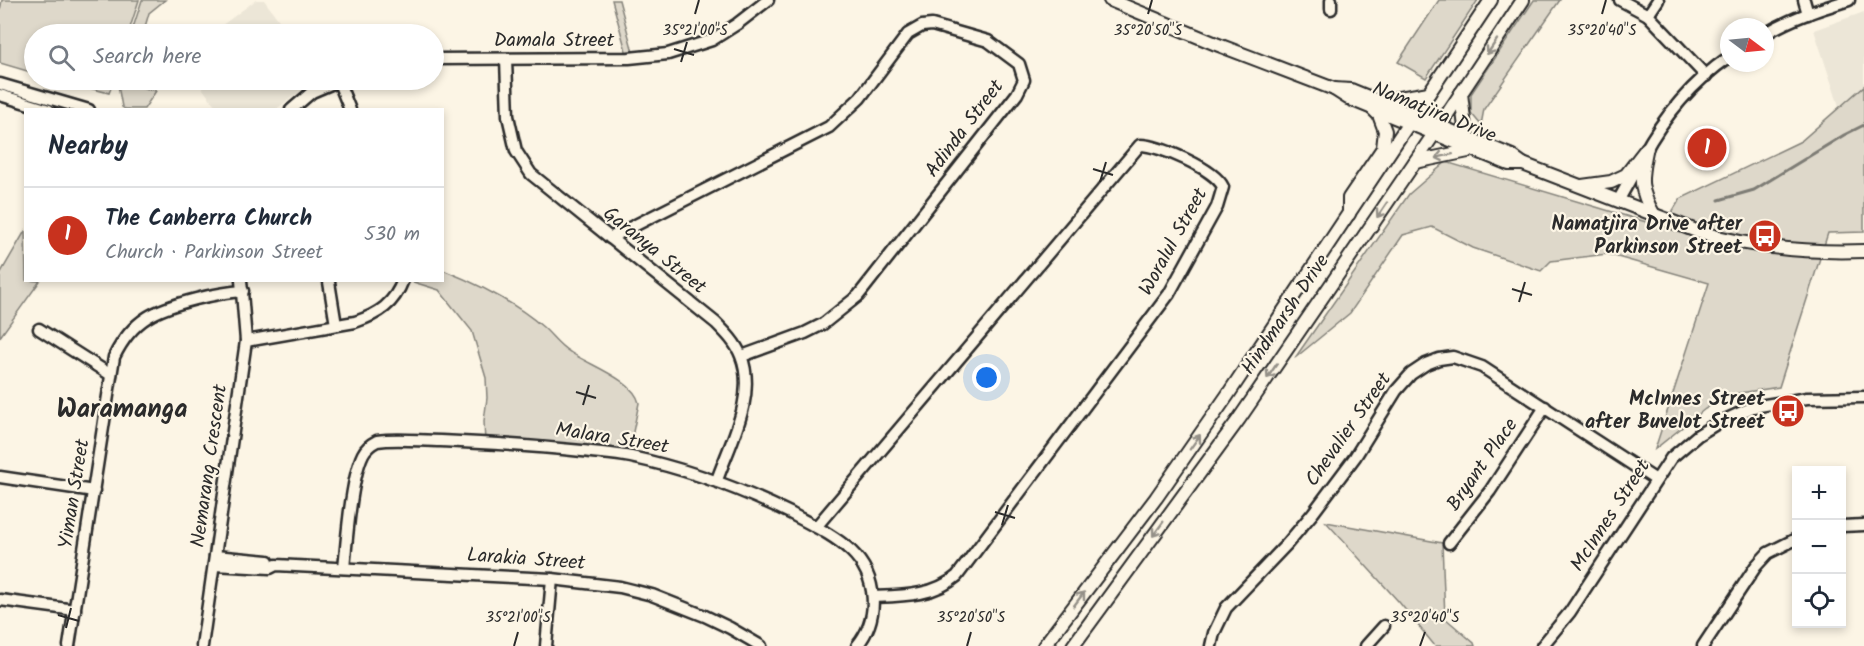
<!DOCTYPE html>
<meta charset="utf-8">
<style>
:root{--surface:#fff;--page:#f2f2f3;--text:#1f2937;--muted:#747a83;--line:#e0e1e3;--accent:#c8321e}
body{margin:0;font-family:Kalam,sans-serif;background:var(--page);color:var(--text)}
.controls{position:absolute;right:18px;bottom:18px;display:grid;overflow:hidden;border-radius:0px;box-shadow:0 3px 9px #0003}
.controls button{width:54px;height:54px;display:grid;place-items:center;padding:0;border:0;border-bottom:2px solid var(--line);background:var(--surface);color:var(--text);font:30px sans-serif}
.compass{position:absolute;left:1720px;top:18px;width:54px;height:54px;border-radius:50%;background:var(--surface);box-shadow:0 3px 9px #0003;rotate:106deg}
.you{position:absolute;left:987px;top:378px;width:21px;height:21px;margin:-15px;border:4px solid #fff;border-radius:50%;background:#1a73e8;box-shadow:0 0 0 9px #1a73e833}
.badge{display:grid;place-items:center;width:39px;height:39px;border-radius:50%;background:var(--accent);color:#fff;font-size:20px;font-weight:700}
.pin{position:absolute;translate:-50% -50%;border:3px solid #fff;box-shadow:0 2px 6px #0006}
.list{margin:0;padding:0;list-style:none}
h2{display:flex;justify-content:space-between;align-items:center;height:78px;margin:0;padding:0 24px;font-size:26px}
h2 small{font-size:20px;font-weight:400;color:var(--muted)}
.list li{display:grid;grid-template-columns:39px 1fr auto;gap:18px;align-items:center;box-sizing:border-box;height:96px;padding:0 24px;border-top:2px solid var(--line)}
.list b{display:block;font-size:22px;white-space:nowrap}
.list p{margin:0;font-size:20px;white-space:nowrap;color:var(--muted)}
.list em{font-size:20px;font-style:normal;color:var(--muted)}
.icon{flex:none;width:33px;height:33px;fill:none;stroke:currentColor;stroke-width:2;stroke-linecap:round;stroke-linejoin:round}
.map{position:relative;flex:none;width:1864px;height:646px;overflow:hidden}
.search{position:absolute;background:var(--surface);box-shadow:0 3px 9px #0003;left:24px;top:24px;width:420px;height:66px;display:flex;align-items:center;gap:15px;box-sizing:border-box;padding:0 21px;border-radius:33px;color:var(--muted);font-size:22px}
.panel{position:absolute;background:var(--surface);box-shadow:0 3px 9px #0003;left:24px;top:108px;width:420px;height:174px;border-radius:0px}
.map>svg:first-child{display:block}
.built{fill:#ece6d7}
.green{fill:#ded8ca;stroke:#84827a;stroke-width:1.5}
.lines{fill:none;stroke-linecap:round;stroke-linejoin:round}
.stream{stroke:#7d7b74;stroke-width:3}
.minor-casing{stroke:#2b2b2b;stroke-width:15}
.major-casing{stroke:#2b2b2b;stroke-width:16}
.minor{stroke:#fcf5e5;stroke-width:10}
.major{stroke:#fcf5e5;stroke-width:12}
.oneway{stroke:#949088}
.ticks{fill:none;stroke:#2b2b2b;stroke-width:2}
.labels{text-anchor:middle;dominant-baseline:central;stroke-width:4.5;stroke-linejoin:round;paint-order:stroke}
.street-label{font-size:20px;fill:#2b2b2b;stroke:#fcf5e5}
.poi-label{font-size:20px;font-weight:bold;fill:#2b2b2b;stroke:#fcf5e5;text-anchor:end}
.district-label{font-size:26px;font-weight:bold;fill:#2b2b2b;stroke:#fcf5e5}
.ticks-label{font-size:15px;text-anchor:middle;fill:#2b2b2b;stroke:#fcf5e5;stroke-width:4.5;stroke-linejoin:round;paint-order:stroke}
</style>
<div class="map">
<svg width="1864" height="646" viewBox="0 0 1864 646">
<rect width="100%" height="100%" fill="#fcf5e5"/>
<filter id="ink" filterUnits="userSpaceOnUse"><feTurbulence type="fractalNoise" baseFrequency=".0167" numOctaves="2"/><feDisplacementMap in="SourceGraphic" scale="12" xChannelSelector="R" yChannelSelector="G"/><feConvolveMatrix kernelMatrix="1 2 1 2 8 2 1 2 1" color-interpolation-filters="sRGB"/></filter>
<g filter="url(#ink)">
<!-- built -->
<g class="built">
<path d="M256,0H264L289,34H221L217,29Z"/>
<path d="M1864,12V86L1839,106L1814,30Z"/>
<path d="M196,80H315L275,110L218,109Z"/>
</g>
<!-- green -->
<g class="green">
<path d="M2,0H139L128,34H34V73L0,63V10Z"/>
<path d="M142,0H165L149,13L143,34H131Z"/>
<path d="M612,0H619L633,52L626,51Z"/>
<path d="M1439,0H1478L1426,78L1398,62Z"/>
<path d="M1534,0H1560L1484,109L1481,125L1471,113V94Z"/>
<path d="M59,80H114L109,93Z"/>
<path d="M117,80H131L130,84L156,91L144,109H125L122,107Z"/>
<path d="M1864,86V232L1828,233L1779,387L1727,395L1705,409L1655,449L1709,283L1607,254L1551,261L1541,271L1473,248L1432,227L1403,235L1350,313L1295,358L1409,194L1446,162L1663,227L1680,199L1801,141Z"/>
<path d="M25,231L26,280L40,281L0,337V274Z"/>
<path d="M443,270C478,284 514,302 543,327C552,335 559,346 570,352C589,365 634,380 639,403L628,456L485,443L484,421L487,398L486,378L472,331L439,290L410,281L442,280Z"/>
<path d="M1326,522L1442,543L1445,618L1474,643L1475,646H1435L1399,602Z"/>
</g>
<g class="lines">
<!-- stream -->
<path class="stream" d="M1719,200L1754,190L1844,135L1864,125"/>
<defs>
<g id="minor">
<path d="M1331,0V9"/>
<path d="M1620,0L1648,15L1706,76"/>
<path d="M1804,0L1808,14"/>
<path d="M1648,15L1658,0"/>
<path d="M1765,34C1791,18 1820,9 1849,0"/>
<path d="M434,59L629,58L668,54L712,40L737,24L768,0"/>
<path d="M506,59L508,116L516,151L531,174L716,323C726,333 736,343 741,356C757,396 730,443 717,480"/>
<path d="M338,80L350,110"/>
<path d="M0,84L89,110"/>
<path d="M0,95L49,110"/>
<path d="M291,110L312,92L340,80"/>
<path d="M1643,155C1663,117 1694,81 1729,57"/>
<path d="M1618,201L1636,169"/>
<path d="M610,238L829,127L860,98L908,34L922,26L932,25L988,41L1019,64L1024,80L1017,94L858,296L823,324L805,333L742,356"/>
<path d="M329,282L336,325"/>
<path d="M39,329L111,375"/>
<path d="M246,341L355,322C379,314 394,304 403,280"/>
<path d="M0,477L94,491"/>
<path d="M1842,526L1864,525"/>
<path d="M816,527L1140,145C1159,145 1215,169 1223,187L1217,207L1169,294L957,576C934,596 903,596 874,597"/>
<path d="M1449,543L1490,491L1545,407"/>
<path d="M215,556L268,561"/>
<path d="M214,565L270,568L276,565L552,579L620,587L652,595L705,616L730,628L761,646"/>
<path d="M344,568C347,539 351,478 363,454C366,448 371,444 377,441C397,438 420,441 441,441C488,443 535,446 582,451C598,453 615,454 631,457C687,469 739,488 790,513C810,524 834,535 851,551C878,577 880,618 857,646"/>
<path d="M0,600L75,610"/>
<path d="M69,646L114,357C133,318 157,309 196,299C212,295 226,292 243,291"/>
<path d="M202,646L246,341L241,280"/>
<path d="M546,646L552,579"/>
<path d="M1211,646L1214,633L1226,608L1287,544L1313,513L1355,457L1396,391L1411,374L1426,364L1439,359L1453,357L1482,367L1656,480"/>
<path d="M1366,646L1384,626"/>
<path d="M1542,646L1570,612L1671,458L1698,435L1716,424L1753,407L1807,398L1864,397"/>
<path d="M1703,646L1756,566L1768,553L1796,539"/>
</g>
<g id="major">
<path d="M1110,0L1216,44L1334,89L1348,98L1509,164H1523"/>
<path d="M1334,89L1351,90L1512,156L1523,164L1699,232C1753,248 1807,253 1864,251"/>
<path d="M1461,93L1466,137"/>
<path d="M1381,101L1429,93"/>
<path d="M1646,151C1640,180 1639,189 1654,215"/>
<path d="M1415,162L1473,150"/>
<path d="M1582,186L1611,182L1626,175L1647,148"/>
<path d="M1349,214V198L1383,148L1385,131L1379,115L1373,109"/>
<path d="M1044,646L1156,498L1227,396L1491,0"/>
<path d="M1073,646L1239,419L1434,134L1523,0"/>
</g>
</defs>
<!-- minor casing -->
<use href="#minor" class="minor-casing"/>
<!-- major casing -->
<use href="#major" class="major-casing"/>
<!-- minor -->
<use href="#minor" class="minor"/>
<!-- major -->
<use href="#major" class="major"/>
</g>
<!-- one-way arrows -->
<defs><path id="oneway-shaft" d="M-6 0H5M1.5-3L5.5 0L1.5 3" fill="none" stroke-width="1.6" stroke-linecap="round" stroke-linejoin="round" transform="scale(1.5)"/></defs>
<g class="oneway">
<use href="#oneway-shaft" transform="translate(1492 47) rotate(124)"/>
<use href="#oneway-shaft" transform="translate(1444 156) rotate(168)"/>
<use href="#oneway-shaft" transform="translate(1382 210) rotate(124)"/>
<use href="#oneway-shaft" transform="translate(1272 371) rotate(124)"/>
<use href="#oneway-shaft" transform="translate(1195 442) rotate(-55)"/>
<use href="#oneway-shaft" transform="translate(1158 529) rotate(126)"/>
<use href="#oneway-shaft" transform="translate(1079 599) rotate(-53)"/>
</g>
</g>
<!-- ticks -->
<path class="ticks" d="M695,14L699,0M1148,14L1152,0M1602,14L1606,0M674,49L694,55M681,62L687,42M1093,169L1113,175M1100,182L1106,162M1512,289L1532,295M1519,302L1525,282M576,392L596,398M583,405L589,385M995,512L1015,518M1002,525L1008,505M58,615L79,621M66,628L71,608M514,646L518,632M967,646L971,632M1420,646L1425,632"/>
<!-- icons -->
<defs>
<symbol id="bus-disc" viewBox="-11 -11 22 22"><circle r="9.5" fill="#c8321e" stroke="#fcf5e5"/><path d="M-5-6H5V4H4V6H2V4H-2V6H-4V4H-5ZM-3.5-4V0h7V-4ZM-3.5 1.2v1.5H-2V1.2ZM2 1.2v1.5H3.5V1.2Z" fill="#fff"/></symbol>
</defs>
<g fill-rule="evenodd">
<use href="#bus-disc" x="1746" y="217" width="38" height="38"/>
<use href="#bus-disc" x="1769" y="392" width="38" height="38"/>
</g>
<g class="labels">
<!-- street labels -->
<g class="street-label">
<text x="554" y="41">Damala Street</text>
<text transform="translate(1434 113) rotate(22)">Namatjira Drive</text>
<text transform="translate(965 129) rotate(-53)">Adinda Street</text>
<text transform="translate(1174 242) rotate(-61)">Woralul Street</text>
<text transform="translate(654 251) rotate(39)">Garanya Street</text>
<text transform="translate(1286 315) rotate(-56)">Hindmarsh Drive</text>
<text transform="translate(1349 430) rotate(-55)">Chevalier Street</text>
<text transform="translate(612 439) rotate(9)">Malara Street</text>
<text transform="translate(1483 465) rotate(-55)">Bryant Place</text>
<text transform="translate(210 466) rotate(-82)">Nemarang Crescent</text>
<text transform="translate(75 494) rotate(-81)">Yiman Street</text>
<text transform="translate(1611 516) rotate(-57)">McInnes Street</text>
<text transform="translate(526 560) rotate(4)">Larakia Street</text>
</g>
<!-- poi labels -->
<g class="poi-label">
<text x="1742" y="225">Namatjira Drive after<tspan x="1742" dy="23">Parkinson Street</tspan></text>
<text x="1765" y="400">McInnes Street<tspan x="1765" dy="23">after Buvelot Street</tspan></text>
</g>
<!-- district labels -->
<g class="district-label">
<text x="122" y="410">Waramanga</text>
</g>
</g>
<g class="ticks-label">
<text x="695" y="35">35°21'00"S</text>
<text x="1148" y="35">35°20'50"S</text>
<text x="1602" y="35">35°20'40"S</text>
<text x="518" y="622">35°21'00"S</text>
<text x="971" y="622">35°20'50"S</text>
<text x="1425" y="622">35°20'40"S</text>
</g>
</svg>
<div class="controls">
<button>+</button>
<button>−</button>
<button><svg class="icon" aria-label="locate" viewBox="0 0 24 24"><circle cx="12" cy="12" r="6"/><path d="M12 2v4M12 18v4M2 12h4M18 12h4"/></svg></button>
</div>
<svg class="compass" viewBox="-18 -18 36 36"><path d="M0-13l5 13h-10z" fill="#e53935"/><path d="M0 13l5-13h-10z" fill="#747a83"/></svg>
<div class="you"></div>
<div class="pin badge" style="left:1707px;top:148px">1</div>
<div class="search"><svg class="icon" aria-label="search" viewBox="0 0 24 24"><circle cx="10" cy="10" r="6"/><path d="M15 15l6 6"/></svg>Search here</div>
<section class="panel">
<h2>Nearby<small></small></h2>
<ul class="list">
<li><span class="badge">1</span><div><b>The Canberra Church</b><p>Church · Parkinson Street</p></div><em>530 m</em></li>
</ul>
</section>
</div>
